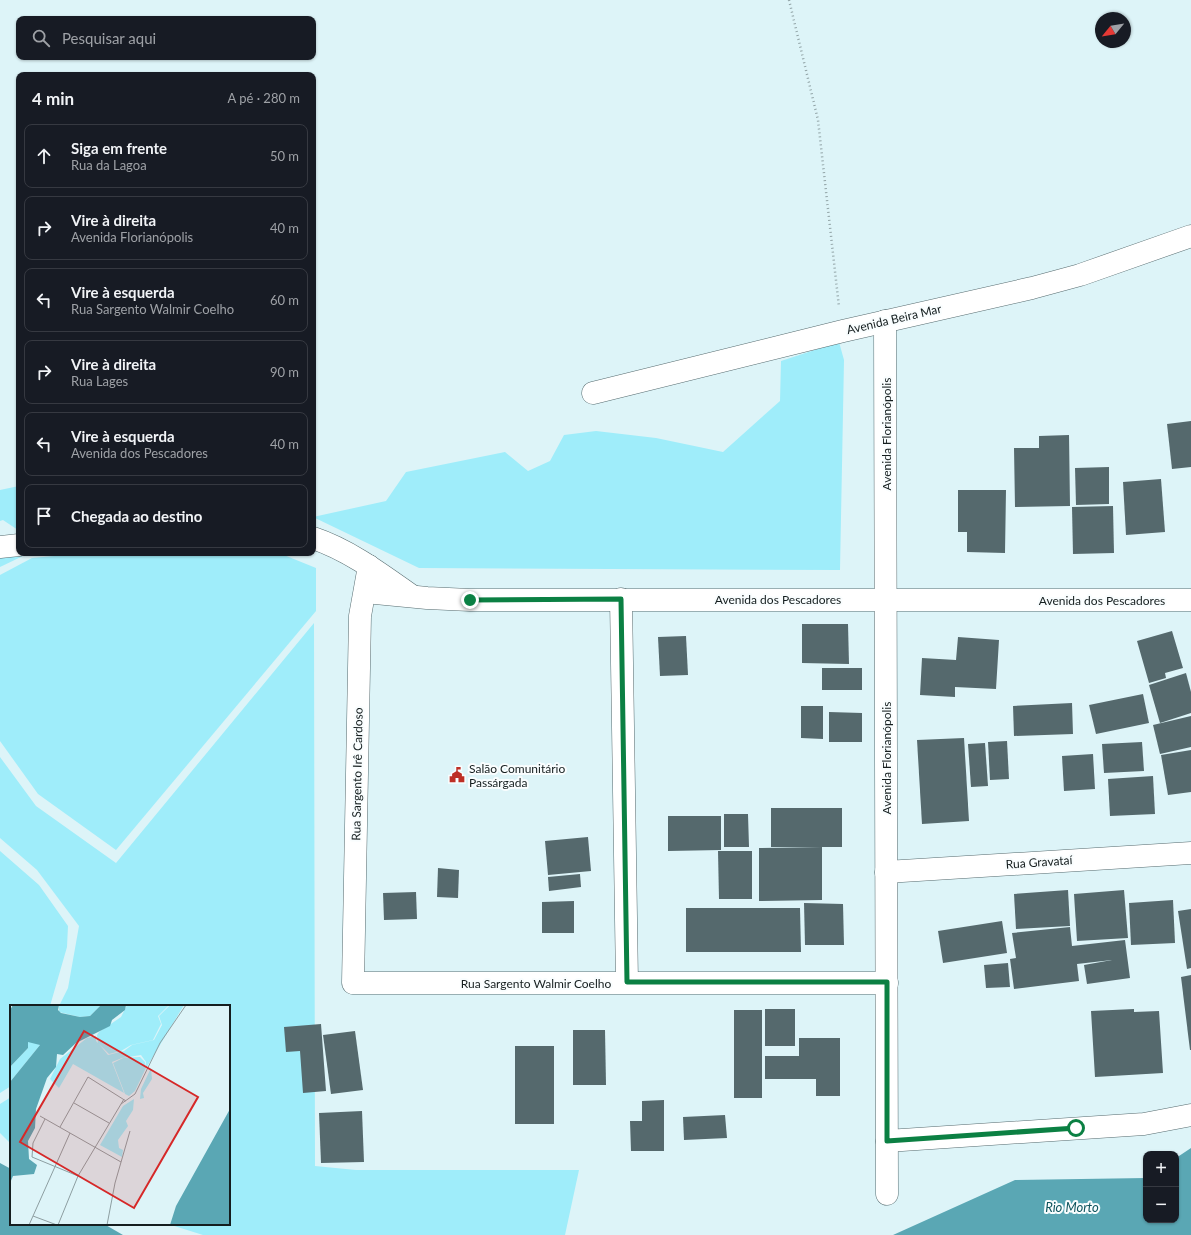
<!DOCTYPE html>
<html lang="pt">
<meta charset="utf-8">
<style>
:root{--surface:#171b24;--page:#20242c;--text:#f1f3f6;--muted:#9ea1a6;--line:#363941}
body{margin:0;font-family:Lato,sans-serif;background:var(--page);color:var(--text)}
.controls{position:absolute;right:12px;bottom:12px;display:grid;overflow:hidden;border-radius:8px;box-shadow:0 1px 3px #0004}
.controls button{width:36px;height:36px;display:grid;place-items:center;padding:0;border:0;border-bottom:1px solid var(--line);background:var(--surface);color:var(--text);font:20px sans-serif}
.compass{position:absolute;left:1095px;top:12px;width:36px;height:36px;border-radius:50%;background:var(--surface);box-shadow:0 1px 3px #0004;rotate:240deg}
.stop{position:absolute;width:12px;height:12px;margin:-9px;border:3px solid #0b8043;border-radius:50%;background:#fff}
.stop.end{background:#0b8043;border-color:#fff;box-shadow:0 1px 4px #0008}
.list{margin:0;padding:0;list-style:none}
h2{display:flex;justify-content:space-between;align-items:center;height:52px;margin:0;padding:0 16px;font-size:17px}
h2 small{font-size:13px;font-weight:400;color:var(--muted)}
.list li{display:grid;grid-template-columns:26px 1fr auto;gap:12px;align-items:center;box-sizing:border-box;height:64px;margin:0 8px 8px;padding:0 8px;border:1px solid var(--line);border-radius:8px}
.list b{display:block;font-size:15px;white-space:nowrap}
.list p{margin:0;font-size:13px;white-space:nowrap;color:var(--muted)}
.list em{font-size:13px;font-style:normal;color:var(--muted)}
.icon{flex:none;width:22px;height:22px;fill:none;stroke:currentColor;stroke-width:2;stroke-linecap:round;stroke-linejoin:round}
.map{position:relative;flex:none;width:1191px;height:1235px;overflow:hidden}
.search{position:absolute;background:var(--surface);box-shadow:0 1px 3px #0004;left:16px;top:16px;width:300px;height:44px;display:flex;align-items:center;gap:10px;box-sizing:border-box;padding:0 14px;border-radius:8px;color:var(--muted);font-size:15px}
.panel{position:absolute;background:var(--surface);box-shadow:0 1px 3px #0004;left:16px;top:72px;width:300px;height:484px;border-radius:8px}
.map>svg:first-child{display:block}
.green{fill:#9fedfa}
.water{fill:#5aa7b4}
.building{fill:#55696d}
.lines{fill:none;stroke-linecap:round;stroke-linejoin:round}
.street-casing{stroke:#566b6f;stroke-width:23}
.path{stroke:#92a4a7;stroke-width:2.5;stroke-dasharray:1 3;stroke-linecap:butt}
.street{stroke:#fff;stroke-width:22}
.route{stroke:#0b8043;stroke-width:5}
.labels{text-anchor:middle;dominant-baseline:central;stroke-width:4;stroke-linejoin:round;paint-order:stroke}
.street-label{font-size:12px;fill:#151e1f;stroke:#f9fdfe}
.poi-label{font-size:12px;fill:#151e1f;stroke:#f9fdfe;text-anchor:start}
.water-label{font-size:13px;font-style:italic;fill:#10555e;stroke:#f9fdfe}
.inset-road{fill:none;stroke:#8d9ea1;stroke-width:1}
.view{fill:#d62828;fill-opacity:0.15;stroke:#d62828;stroke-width:2}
.inset-edge{fill:none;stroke:#151e1f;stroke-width:2}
</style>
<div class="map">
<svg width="1191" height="1235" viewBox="0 0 1191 1235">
<rect width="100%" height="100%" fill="#ddf4f8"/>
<!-- green -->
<g class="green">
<path d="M839,342L844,360L840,570L419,568L313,517L386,501L406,472L505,452L528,471L550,461L564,435L596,431L656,438L723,452L780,401L781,361Z"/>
<path d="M19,486V529L18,530L3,520L0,521V490Z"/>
<path d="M87,553H279L316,568V611L116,850L38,794L0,741V575L32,558Z"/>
<path d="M23,556L0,567V558Z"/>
<path d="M314,623L315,1166L356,1170H579L565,1235H203L168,1224H229V1006H59L68,988L79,926L37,870L0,838V757L36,806L116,863Z"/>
<path d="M0,851L39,885L68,926L67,947L50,1006H11V1086L0,1093Z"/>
<path d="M11,1097V1144L0,1133V1104Z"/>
</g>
<!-- water -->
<g class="water">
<path d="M1191,1148V1235H893L1015,1180L1146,1178V1220H1176V1158Z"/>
<path d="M0,1163L11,1169V1224H104L123,1235H0Z"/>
</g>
<!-- building -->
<g class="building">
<path d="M1191,421V467L1172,469L1167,424Z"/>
<path d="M1069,435L1070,506L1015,507L1014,448H1039V436Z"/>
<path d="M1109,467V504L1076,505L1075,468Z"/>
<path d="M1161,479L1165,532L1126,535L1123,482Z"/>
<path d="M958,490H1006L1005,553L967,552V532H958Z"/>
<path d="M1113,506L1114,553L1073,554L1072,507Z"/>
<path d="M802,624H848L849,664L802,663Z"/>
<path d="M1172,631L1183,668L1165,673L1166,678L1149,683L1137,641Z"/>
<path d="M686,636L688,675L660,676L658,637Z"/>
<path d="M958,637L999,640L996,689L955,687V697L920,695L922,658L956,660Z"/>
<rect x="822" y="668" width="40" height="22"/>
<path d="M1186,673L1191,692V713L1160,723L1149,685Z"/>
<path d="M1143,694L1149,723L1096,734L1089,705Z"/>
<path d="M1072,703L1073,734L1014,736L1013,706Z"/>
<path d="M801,706H823V739L801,738Z"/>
<path d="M829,712L862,713V742H829Z"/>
<path d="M1191,716V747L1160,754L1153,725Z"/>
<path d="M964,738L969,821L922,824L917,740Z"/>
<path d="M1007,741L1009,779L990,780L988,742Z"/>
<path d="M1142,742L1144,771L1104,773L1102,744Z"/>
<path d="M985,743L988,786L971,787L968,744Z"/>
<path d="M1191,750V792L1168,795L1161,755Z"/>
<path d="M1093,754L1095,789L1064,791L1062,756Z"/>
<path d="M1153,776L1155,814L1110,816L1108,779Z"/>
<rect x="771" y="808" width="71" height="39"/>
<path d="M724,814H748L749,847H724Z"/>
<path d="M668,816H721V850L668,851Z"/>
<path d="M588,837L591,871L548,875L545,841Z"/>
<path d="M822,847V900L759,901V848Z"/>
<path d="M718,851H752V899H719Z"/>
<path d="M438,868L459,870L458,898L437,897Z"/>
<path d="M580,874L581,887L549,891L548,877Z"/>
<path d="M1068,890L1070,926L1016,929L1014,894Z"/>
<path d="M1124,890L1128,938L1077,941L1074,894Z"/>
<path d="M416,892L417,919L384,920L383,893Z"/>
<path d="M1173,900L1175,943L1131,945L1129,903Z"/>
<path d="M574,901V933H542V902Z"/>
<path d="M804,903L843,904L844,945H805Z"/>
<path d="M686,908H800L801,952H686Z"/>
<path d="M1191,909V968L1187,969L1178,911Z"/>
<path d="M1002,921L1007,953L943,963L938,931Z"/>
<path d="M1070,927L1072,946L1125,940L1130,978L1087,984L1084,965L1112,960L1077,964L1079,981L1014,989L1010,959L1016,958L1012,933Z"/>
<path d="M1008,963L1010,987L986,988L984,965Z"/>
<path d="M1191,975V1050H1190L1181,977Z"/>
<rect x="765" y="1009" width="30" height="37"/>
<path d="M1134,1009V1012L1159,1011L1163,1073L1095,1077L1091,1011Z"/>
<rect x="734" y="1010" width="28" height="88"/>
<path d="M321,1024L326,1091L303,1093L300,1051L286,1052L284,1027Z"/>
<path d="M573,1030H605L606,1085H573Z"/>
<path d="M355,1031L363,1090L331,1094L323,1035Z"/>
<path d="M799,1038H840V1096H816V1079H765V1056H799Z"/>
<rect x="515" y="1046" width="39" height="78"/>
<path d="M664,1100V1151H631L630,1121H642V1101Z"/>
<path d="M362,1111L364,1162L321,1163L319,1113Z"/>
<path d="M725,1115L727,1138L684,1140L683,1117Z"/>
</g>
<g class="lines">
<defs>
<g id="street">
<path d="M885,321L887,1194"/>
<path d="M593,393L843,331L1032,288L1080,275L1191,236"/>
<path d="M313,538C349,550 381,574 412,596"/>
<path d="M0,547L19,545"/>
<path d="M369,566L360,616L353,983H887"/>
<path d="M365,592L427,598L470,600H1191"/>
<path d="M621,599L627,982"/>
<path d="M886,872L1191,853"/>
<path d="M887,1141L1144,1124L1191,1115"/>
</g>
</defs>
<!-- street casing -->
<use href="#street" class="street-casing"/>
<!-- path -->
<path class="path" d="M789,0L818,120L839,307"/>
<!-- street -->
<use href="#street" class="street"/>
</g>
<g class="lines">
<!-- route -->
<path class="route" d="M470,600L621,599L627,982H887V1141L1076,1128"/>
</g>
<!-- icons -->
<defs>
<symbol id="civic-bare" viewBox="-9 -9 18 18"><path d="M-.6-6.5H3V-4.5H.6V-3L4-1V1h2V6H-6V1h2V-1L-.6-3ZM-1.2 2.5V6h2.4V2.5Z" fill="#bd2f25" stroke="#f9fdfe" stroke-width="2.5" paint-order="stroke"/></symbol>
</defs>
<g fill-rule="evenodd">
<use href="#civic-bare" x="446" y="764" width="22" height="22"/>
</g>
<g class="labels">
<!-- street labels -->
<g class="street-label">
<text transform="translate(894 319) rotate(-13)">Avenida Beira Mar</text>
<text transform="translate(886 434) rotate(-90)">Avenida Florianópolis</text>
<text x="778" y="599">Avenida dos Pescadores</text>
<text x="1102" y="600">Avenida dos Pescadores</text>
<text transform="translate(886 758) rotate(-90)">Avenida Florianópolis</text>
<text transform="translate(357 774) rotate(-89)">Rua Sargento Irê Cardoso</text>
<text transform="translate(1039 862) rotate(-4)">Rua Gravataí</text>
<text x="536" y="983">Rua Sargento Walmir Coelho</text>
</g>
<!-- poi labels -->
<g class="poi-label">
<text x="469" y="768">Salão Comunitário<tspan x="469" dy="14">Passárgada</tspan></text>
</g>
<!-- water labels -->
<g class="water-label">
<text x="1072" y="1207">Rio Morto</text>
</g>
</g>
<!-- overview -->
<g transform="translate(10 1005)">
<rect width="220" height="220" fill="#ddf4f8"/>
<path d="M49,0H91L80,11L70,12L49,7ZM117,0H159L148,11L151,19L143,35L121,40L111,46L99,49L89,39L98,50L114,46L122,40L144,35L152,20L149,11L160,0H174L135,65L136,57L131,50L112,53L102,57L114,88L63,59L49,83L40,74L50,54L77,33L86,31V36L88,38L87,30L89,27L111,12ZM21,35L30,40L0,77V62L18,43V37ZM130,52L135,57V65L125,86L119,91L115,89L103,58L113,53ZM141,63L142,74L133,88L134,93L130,94L131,84ZM124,94L123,105L116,116L118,121L108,135L109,143L113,145L112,152L90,140L113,101Z" fill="#9fedfa"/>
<path d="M3,0H49L48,5L51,8L70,12L80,11L91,0H116L115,5L102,15L100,21L66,38L53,50L47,49L46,62L37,73L26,104L25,123L18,136L19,154L27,160L24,169L3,171L0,178V77L30,40L18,37V43L0,62V5ZM220,104V220H160L166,201Z" fill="#5aa7b4"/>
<path class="inset-road" d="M64,98L99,118M111,99L125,89L150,38L176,0M30,111L111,157M35,114L23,138L22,152L68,171M50,122L78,72L116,96M23,211L47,220M19,220L60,128M48,220L68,171L114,94M97,220L105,178L120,126"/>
<path class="view" d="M74,26L188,92L124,203L10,137Z"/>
<rect width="220" height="220" class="inset-edge"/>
</g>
</svg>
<div class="controls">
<button>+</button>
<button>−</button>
</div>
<svg class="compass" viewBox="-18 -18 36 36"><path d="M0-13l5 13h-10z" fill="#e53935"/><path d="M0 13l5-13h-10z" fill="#9ea1a6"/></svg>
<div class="stop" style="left:1076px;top:1128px"></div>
<div class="stop end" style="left:470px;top:600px"></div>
<div class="search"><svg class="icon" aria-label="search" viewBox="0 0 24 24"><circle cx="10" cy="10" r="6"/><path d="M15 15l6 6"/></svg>Pesquisar aqui</div>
<section class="panel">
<h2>4 min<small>A pé · 280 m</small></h2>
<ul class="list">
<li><svg class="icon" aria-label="ahead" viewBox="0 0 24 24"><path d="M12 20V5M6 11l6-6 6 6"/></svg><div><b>Siga em frente</b><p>Rua da Lagoa</p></div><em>50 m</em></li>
<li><svg class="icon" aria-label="right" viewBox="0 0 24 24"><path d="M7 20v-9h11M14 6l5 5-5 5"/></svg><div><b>Vire à direita</b><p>Avenida Florianópolis</p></div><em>40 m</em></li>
<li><svg class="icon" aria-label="left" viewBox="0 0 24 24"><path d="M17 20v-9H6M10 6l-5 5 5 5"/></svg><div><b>Vire à esquerda</b><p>Rua Sargento Walmir Coelho</p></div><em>60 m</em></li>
<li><svg class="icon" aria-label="right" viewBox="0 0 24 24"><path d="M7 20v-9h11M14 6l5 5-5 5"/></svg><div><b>Vire à direita</b><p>Rua Lages</p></div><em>90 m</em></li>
<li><svg class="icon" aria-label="left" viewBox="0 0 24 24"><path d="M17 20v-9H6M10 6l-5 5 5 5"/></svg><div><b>Vire à esquerda</b><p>Avenida dos Pescadores</p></div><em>40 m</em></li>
<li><svg class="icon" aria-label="arrive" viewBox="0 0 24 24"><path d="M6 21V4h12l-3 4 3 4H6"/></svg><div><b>Chegada ao destino</b></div></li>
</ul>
</section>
</div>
